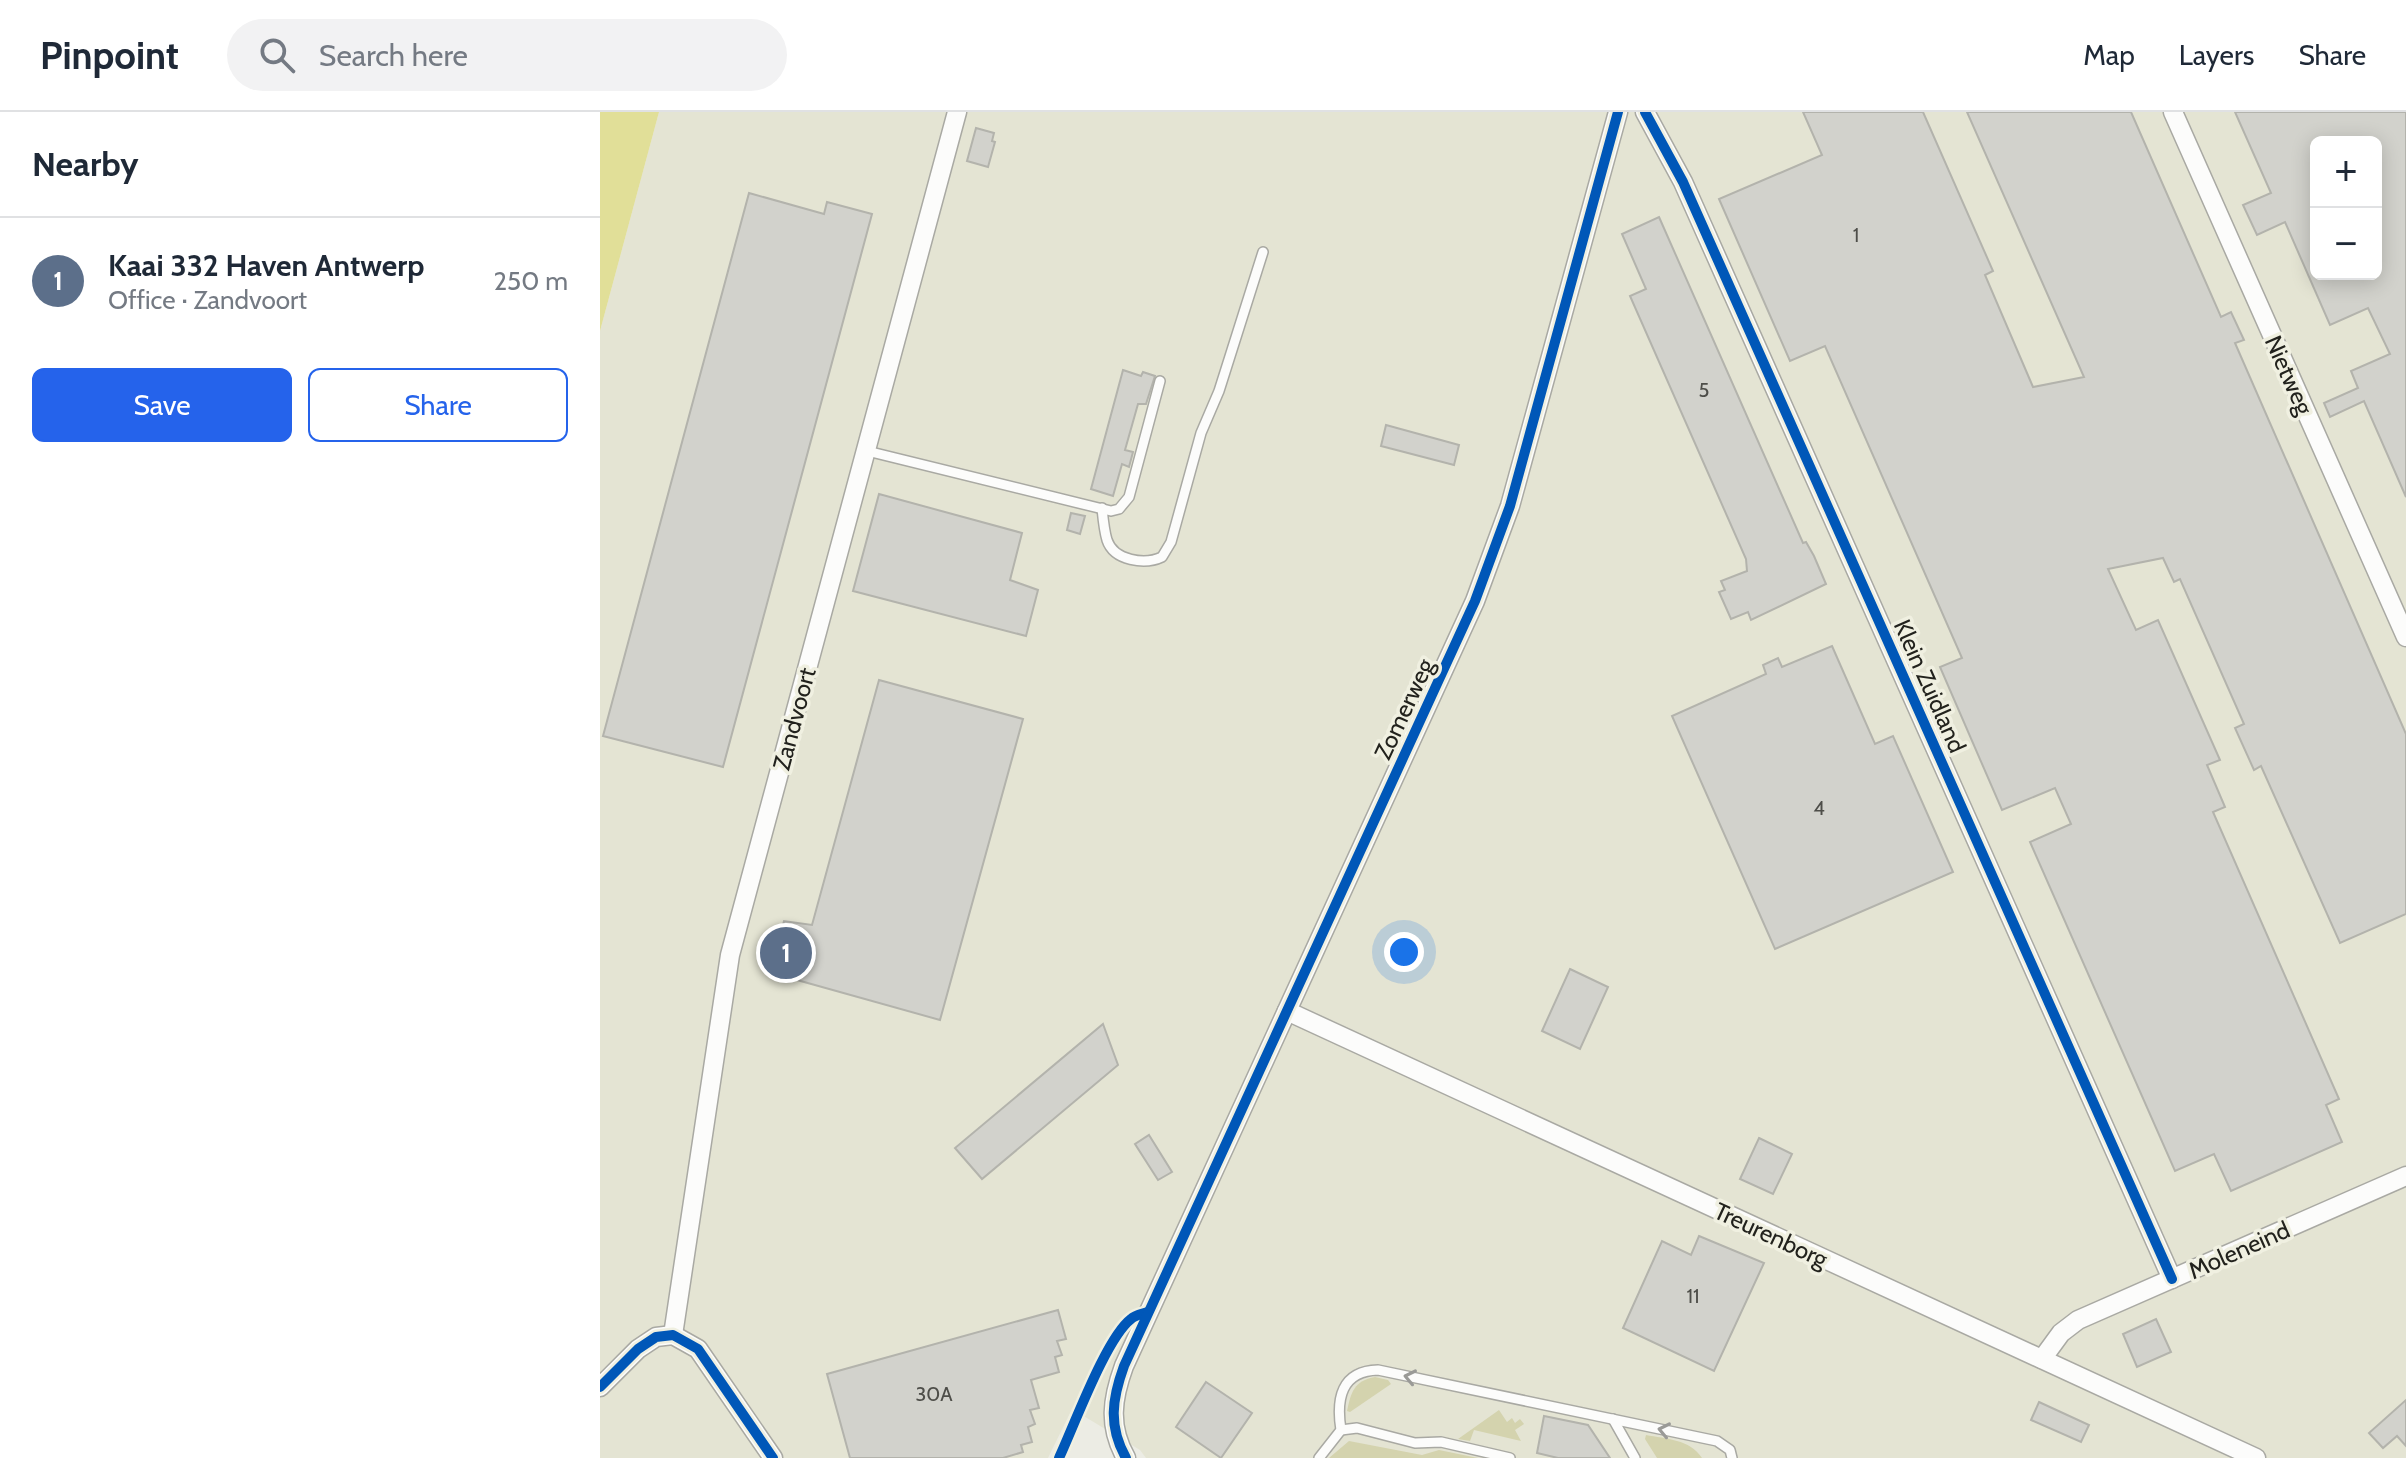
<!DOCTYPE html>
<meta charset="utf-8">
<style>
:root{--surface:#fff;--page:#f2f2f3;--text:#1f2937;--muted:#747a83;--line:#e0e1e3;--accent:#2563eb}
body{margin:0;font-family:Cabin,sans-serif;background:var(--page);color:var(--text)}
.controls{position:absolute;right:24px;top:24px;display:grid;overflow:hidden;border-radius:12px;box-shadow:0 4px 20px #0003}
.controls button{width:72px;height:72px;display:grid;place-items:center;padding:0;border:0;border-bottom:2px solid var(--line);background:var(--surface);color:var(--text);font:40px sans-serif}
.you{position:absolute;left:804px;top:840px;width:28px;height:28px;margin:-20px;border:6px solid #fff;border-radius:50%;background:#1a73e8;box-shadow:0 0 0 12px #1a73e833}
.badge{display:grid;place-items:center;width:52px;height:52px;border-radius:50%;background:var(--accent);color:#fff;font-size:26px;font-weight:700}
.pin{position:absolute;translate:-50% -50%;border:4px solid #fff;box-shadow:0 2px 8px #0006}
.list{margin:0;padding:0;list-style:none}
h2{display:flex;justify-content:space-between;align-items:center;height:104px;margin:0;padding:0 32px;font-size:34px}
h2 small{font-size:26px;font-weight:400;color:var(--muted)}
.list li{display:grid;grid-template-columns:52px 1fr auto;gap:24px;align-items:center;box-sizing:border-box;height:128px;padding:0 32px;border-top:2px solid var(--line)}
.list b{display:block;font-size:30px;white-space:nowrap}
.list p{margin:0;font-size:26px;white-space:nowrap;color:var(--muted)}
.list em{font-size:26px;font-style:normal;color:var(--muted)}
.actions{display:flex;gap:16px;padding:24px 32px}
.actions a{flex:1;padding:18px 0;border:2px solid var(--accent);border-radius:12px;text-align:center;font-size:28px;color:var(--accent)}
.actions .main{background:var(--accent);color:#fff}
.icon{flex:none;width:44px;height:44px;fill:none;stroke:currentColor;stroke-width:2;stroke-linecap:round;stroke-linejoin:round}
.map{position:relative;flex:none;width:1806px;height:1346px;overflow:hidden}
header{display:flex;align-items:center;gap:48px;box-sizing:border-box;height:112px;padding:0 40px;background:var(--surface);border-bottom:2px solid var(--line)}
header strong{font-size:38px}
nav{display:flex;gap:44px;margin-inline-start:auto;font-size:28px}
.search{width:560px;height:72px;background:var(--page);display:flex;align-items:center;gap:20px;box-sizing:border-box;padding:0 28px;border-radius:44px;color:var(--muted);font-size:30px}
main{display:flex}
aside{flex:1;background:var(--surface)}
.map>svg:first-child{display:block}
.built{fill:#e4e4d3;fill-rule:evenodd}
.green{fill:#d4d3ae}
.water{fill:#e1df98}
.building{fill:#d2d2cc;stroke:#b3b3ac;stroke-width:2;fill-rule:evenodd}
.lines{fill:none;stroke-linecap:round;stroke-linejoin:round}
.service-casing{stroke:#a9a9a3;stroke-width:12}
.minor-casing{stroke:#a9a9a3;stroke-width:21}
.service{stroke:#fcfcfb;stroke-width:9}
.minor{stroke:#fcfcfb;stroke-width:18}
.cycleway-casing{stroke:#f0f0e1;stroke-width:15}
.cycleway{stroke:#0057b8;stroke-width:10}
.oneway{stroke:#9a9a97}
.labels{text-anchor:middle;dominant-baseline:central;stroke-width:7;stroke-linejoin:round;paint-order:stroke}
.number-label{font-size:20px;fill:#4e4e49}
.street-label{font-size:24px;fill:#22221d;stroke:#f0f0e1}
</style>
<header>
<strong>Pinpoint</strong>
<div class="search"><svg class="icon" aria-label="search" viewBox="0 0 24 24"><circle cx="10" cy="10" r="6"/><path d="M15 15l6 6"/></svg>Search here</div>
<nav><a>Map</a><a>Layers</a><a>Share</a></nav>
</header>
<main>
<aside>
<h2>Nearby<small></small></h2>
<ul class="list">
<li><span class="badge" style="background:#5c6f8a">1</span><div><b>Kaai 332 Haven Antwerp</b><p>Office · Zandvoort</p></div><em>250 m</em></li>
</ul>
<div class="actions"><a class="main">Save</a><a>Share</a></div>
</aside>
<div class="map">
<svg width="1806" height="1346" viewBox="0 0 1806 1346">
<rect width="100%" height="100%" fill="#ecece4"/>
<!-- built -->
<path class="built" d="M59,0H1806V1346H546L540,1338L472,1297L448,1346H0V219ZM1716,30H1776V162H1716Z"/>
<!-- green -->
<g class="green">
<path d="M775,1265L788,1268L791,1272L750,1300L747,1299C751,1280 754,1269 775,1265Z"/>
<path d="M899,1298L907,1310L912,1306L915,1311L920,1307L924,1312L915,1318L921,1329L874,1318L870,1329L858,1327Z"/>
<path d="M1046,1323C1066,1327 1090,1327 1102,1346H1057L1045,1327Z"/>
<path d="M749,1329L822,1343L839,1338L878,1346H729Z"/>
</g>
<!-- water -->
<path class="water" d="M0,0H59L0,219Z"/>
<!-- building -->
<g class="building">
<path d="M1203,0H1323L1393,159L1385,163L1433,275L1484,265L1367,0H1531L1621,205L1631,200L1644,228L1635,231L1806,622V802L1740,831L1661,654L1654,658L1635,616L1644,612L1580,467L1574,470L1563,446L1508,457L1536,518L1558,508L1620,648L1607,653L1625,695L1613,700L1739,987L1726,993L1742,1030L1631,1079L1614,1042L1575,1059L1430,730L1471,712L1455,676L1402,698L1340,555L1362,546L1225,234L1190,249L1119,87L1222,43Z"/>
<path d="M1635,0H1806V385L1764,289L1730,305L1724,291L1758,276L1751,259L1790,242L1768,196L1730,213L1685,110L1657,123L1643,93L1671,81ZM1716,30H1776V162H1716Z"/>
<path d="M376,16L394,21L392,29L395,30L388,55L367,49Z"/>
<path d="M149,81L224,102L227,90L272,102L123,655L3,624Z"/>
<path d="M1059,105L1203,431L1206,430L1214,444L1226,472L1151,508L1148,500L1131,507L1119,480L1125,478L1121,469L1147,459L1146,447L1030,184L1046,177L1022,122Z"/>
<path d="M523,258L541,264L543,260L555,264L546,292H538L525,338L533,340L529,355L522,352L513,384L491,377Z"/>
<path d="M786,313L859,333L854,353L781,334Z"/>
<path d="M279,382L422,421L410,468L438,478L426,524L253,479Z"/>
<path d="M471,401L485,404L480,422L467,418Z"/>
<path d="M1232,534L1275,632L1293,624L1353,760L1175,837L1072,604L1166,562L1163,553L1178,546L1182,555Z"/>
<path d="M279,568L423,607L340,908L197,868L198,864L172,856L184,809L212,813Z"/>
<path d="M970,857L1008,875L980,937L942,919Z"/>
<path d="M503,912L518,953L382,1067L355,1036Z"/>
<path d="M549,1023L572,1060L558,1068L535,1032Z"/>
<path d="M1159,1026L1192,1042L1173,1082L1140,1067Z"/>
<path d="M1099,1124L1164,1151L1114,1259L1023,1216L1062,1129L1091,1143Z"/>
<path d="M458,1198L466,1227L457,1229L462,1243L455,1245L459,1260L431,1268L439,1296L430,1298L435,1312L428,1315L432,1330L421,1333L423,1340L403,1346H250L227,1262Z"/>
<path d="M1556,1207L1571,1240L1537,1255L1523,1222Z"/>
<path d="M606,1270L652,1301L621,1346L576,1315Z"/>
<path d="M1806,1288V1334L1797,1324L1783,1336L1769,1321Z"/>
<path d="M1439,1290L1489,1313L1481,1330L1431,1308Z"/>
<path d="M944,1304L988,1313L1010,1346H958L937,1341Z"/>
</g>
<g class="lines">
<defs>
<g id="service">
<path d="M267,339L511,399L519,397L529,385L560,269"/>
<path d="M502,396C503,406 504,418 507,428C514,449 545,453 562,445L571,430L601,321L619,279L663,140"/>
<path d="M1013,1307L1035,1346"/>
<path d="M741,1318L757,1316L815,1331L841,1330L910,1346"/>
<path d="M719,1346L741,1318C736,1287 741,1259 778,1258L1117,1329L1130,1338L1132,1346"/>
</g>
<g id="minor">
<path d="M1045,0L1083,70L1572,1167"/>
<path d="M1573,0L1806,525"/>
<path d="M687,899L1656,1346"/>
<path d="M73,1223L130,843L357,0"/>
<path d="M1442,1247L1461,1221L1478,1208L1806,1064"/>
<path d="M0,1275L38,1237L56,1225L73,1223L98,1237L173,1346"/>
<path d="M526,1346C508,1314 512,1287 524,1254L875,489L910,394L1018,0"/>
</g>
</defs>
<!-- service casing -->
<use href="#service" class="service-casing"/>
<!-- minor casing -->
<use href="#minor" class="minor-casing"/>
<!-- service -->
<use href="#service" class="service"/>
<!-- minor -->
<use href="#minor" class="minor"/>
<defs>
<g id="cycleway">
<path d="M1045,0L1083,70L1572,1167"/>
<path d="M0,1275L38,1237L56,1225L73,1223L98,1237L173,1346"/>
<path d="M459,1346C474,1314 506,1226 531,1207C535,1203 542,1202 548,1200"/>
<path d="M526,1346C508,1314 512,1287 524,1254L875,489L910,394L1018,0"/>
</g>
</defs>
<!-- cycleway casing -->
<use href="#cycleway" class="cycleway-casing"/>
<!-- cycleway -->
<use href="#cycleway" class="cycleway"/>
</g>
<!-- one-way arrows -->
<defs><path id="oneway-chevron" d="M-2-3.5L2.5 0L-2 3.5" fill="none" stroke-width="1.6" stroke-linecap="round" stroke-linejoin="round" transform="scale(2)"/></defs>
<g class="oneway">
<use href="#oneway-chevron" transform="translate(810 1265) rotate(-168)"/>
<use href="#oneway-chevron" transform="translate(1064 1318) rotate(-168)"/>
</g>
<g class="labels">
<!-- number labels -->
<g class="number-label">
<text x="1256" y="123">1</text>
<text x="1104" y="278">5</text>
<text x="1219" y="696">4</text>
<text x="1093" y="1184">11</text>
<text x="334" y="1282">30A</text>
</g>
<!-- street labels -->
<g class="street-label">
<text transform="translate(1689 263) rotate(66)">Nietweg</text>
<text transform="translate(1330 574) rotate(66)">Klein Zuidland</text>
<text transform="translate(804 597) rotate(-65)">Zomerweg</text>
<text transform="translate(194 607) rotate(-75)">Zandvoort</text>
<text transform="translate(1171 1123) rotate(25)">Treurenborg</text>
<text transform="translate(1639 1138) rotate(-24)">Moleneind</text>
</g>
</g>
</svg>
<div class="controls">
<button>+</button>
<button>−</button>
</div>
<div class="you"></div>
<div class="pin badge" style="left:186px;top:841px;background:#5c6f8a">1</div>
</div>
</main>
